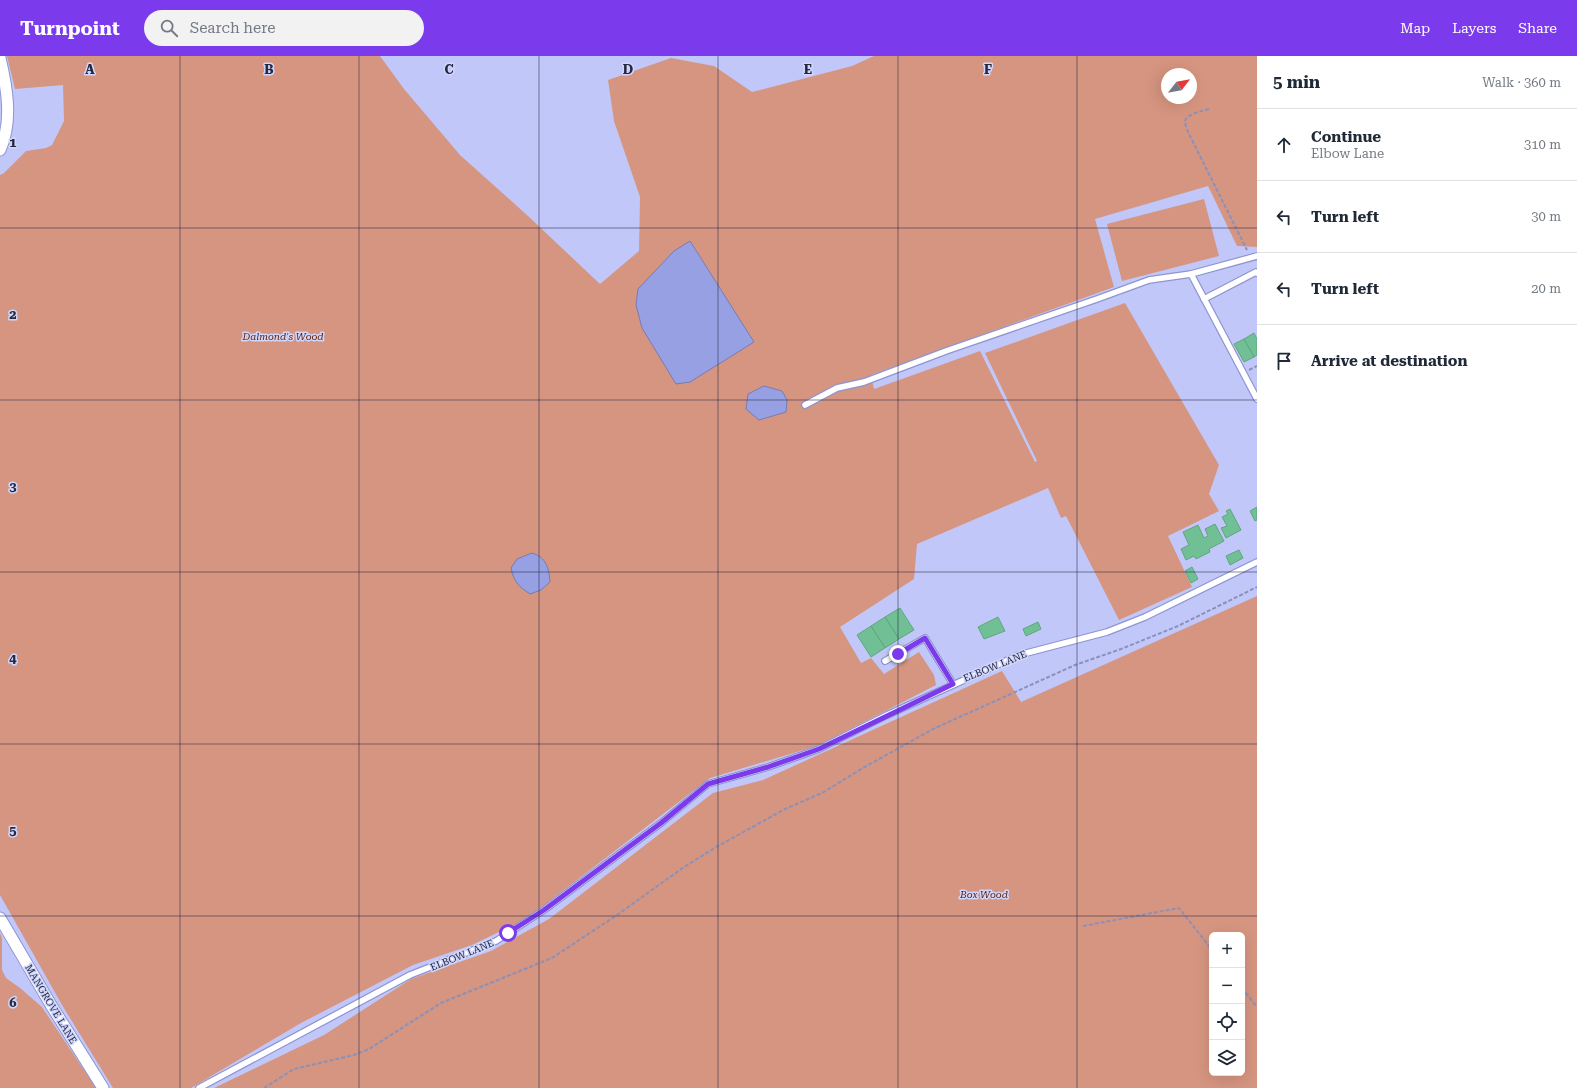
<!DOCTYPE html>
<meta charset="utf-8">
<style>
:root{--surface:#fff;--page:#f2f2f3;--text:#1f2937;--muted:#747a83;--line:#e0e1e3;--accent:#7c3aed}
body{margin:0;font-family:"Roboto Serif",serif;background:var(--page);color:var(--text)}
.controls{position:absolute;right:12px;bottom:12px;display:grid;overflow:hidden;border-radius:6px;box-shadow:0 4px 16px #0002}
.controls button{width:36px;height:36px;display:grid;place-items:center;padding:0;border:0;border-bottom:1px solid var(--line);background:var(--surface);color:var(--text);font:20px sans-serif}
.compass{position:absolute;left:1161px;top:12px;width:36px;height:36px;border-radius:50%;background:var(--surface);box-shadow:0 4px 16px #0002;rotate:59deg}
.stop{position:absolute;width:12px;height:12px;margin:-9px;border:3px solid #7c3aed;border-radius:50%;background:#fff}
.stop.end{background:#7c3aed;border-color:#fff;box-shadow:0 1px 4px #0008}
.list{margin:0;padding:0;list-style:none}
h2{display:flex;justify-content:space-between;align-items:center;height:52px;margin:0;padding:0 16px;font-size:17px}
h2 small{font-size:13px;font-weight:400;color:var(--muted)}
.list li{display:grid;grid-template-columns:26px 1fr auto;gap:12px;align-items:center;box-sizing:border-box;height:72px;padding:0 16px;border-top:1px solid var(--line)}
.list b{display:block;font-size:15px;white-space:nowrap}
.list p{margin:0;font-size:13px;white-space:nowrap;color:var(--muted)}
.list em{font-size:13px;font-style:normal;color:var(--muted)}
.icon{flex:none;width:22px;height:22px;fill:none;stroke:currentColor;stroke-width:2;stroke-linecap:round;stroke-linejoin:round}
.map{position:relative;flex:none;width:1257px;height:1032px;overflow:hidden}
header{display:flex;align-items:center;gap:24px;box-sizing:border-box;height:56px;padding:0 20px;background:var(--accent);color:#fff}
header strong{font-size:19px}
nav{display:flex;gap:22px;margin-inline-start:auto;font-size:14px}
.search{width:280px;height:36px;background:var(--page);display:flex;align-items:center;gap:10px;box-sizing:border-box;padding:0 14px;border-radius:22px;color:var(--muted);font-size:15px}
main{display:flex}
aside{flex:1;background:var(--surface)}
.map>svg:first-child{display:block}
.green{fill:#d69580;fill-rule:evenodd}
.water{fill:#98a0e4;stroke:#767cb3}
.building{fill:#71bf94;stroke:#62a480}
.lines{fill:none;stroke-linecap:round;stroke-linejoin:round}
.lane-casing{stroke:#8e95d0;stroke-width:8}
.street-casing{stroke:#8e95d0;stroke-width:13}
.path{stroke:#8b90b8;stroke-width:2;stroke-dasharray:4 2;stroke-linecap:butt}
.lane{stroke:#fff;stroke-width:5.5}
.street{stroke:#fff;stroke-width:11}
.route{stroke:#7c3aed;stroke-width:5}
.grid{fill:none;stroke:#262840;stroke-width:1;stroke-opacity:0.55}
.labels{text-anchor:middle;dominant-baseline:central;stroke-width:3;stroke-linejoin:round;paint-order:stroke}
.park-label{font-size:10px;font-style:italic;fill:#5e1a01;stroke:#d0d6fc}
.street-label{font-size:10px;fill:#262840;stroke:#d0d6fc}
.grid-label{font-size:13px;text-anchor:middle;font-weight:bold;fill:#262840;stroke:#d0d6fc;stroke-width:3;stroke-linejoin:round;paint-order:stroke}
</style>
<header>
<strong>Turnpoint</strong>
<div class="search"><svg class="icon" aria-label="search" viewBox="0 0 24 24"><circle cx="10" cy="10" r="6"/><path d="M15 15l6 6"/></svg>Search here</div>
<nav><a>Map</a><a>Layers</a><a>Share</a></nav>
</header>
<main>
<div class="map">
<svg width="1257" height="1032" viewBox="0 0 1257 1032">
<rect width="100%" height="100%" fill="#c1c8f9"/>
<!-- green -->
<g class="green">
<path d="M7,0H380L404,33L460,99L528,160L600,228L639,195L640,141L614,65L608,24L671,2L714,10L752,36L852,10L874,0H1257V191L1237,190L1208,130L1095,163L1114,231L871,319L874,333L980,295L1035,406L1037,405L985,297L1125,247L1219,409L1209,438L1219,455L1168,480L1192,531L1119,564L1066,460L1061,462L1048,432L917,488L914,523L840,571L861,607L871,602L884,618L919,596L934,619L936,629L817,690L710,722L539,853L516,868L472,889L413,909L301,967L191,1032H113L62,949L0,839V119L4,117L26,95L46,92L52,89L64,65L63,29L15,33ZM1167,18H1191V42H1167Z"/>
<path d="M1204,143L1219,200L1122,225L1107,168Z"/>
<path d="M1257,540V1032H214L324,979L411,923L491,895L549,863L713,737L763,724L1002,615L1021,646ZM1212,879H1242V1017H1212Z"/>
<path d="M0,877L2,882V914L6,922L20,932L42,951L96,1032H0Z"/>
</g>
<!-- water -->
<g class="water">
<path d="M690,185L754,286L690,326L676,328L642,272L636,249L638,233L674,195Z"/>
<path d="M764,330L782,335L787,344L786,356L759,364L746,353L748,338Z"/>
<path d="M532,497C546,501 549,512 550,526L541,534L530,538C518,530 514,526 511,512L517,503Z"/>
</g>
<!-- building -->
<g class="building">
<path d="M1254,277L1257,283V299L1254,301L1244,283Z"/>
<path d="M1244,283L1254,301L1244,306L1234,288Z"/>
<path d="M1257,451V464L1255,465L1250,455Z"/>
<path d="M1230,453L1241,474L1226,482L1221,472L1227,470L1222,461L1228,458L1226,455Z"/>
<path d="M1215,468L1224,485L1209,493L1210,496L1196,503L1194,500L1186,504L1181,493L1189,489L1183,476L1198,469L1204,482L1208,480L1205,473Z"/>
<path d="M1239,494L1243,502L1230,509L1226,500Z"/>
<path d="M1192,511L1198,523L1191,527L1185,515Z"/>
<path d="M900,552L914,574L899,583L885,561Z"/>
<path d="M885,561L899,583L885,592L871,570Z"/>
<path d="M998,561L1005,575L984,583L978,571Z"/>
<path d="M1038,566L1041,573L1026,580L1023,573Z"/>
<path d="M871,570L885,592L871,601L857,579Z"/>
</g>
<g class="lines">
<defs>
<g id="lane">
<path d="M1191,218L1257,200"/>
<path d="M1204,243L1256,216L1257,217"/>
<path d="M805,349L837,332L864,326L946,295L1097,243L1149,224L1191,218L1257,343"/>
<path d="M885,605L925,582L953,628"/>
<path d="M199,1032L410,919L496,885L544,854L661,767L708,728L768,711L819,693L887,659L1019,599L1107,576L1145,561L1257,506"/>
</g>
<g id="street">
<path d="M0,2C7,31 13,66 0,94"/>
<path d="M0,862L51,949L103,1032"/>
</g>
</defs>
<!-- lane casing -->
<use href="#lane" class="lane-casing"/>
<!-- street casing -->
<use href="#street" class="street-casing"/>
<!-- path -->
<g class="path">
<path d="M1209,53C1203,55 1185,58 1185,66C1185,69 1187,73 1188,76L1247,194"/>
<path d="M1249,314L1257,310"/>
<path d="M1083,870L1179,852L1212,894"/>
<path d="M1242,932L1257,951"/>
<path d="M264,1032L294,1013L354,999L369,993L441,947L552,902L617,859L684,811L718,790L785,753L822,737L863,712L933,673L1075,609L1121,593L1178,570L1257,531"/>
</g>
<!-- lane -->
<use href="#lane" class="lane"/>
<!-- street -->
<use href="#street" class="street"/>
</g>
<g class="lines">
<!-- route -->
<path class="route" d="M508,877L544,854L661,767L708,728L768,711L819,693L953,628L925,582L898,598"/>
</g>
<!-- grid -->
<path class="grid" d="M180,0V1032M359,0V1032M539,0V1032M718,0V1032M898,0V1032M1077,0V1032M0,172H1257M0,344H1257M0,516H1257M0,688H1257M0,860H1257"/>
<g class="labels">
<!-- park labels -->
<g class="park-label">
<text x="283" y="280">Dalmond's Wood</text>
<text x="984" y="838">Box Wood</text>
</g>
<!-- street labels -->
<g class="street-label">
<text transform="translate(995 610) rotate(-22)">ELBOW LANE</text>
<text transform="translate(462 899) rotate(-22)">ELBOW LANE</text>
<text transform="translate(51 948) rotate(59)">MANGROVE LANE</text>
</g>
</g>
<g class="grid-label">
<text x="90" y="18">A</text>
<text x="269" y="18">B</text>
<text x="449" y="18">C</text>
<text x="628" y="18">D</text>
<text x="808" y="18">E</text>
<text x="988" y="18">F</text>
<text x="13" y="91">1</text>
<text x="13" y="263">2</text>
<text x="13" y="435">3</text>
<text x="13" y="607">4</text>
<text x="13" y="779">5</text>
<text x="13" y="951">6</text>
</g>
</svg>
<div class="controls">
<button>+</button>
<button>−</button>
<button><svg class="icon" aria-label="locate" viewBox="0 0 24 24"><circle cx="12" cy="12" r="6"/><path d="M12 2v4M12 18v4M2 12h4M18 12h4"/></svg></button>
<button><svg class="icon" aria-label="layers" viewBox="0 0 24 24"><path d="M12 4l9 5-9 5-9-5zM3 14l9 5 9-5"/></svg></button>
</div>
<svg class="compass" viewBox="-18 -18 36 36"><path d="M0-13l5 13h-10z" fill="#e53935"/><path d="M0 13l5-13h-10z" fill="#747a83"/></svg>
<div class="stop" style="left:508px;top:877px"></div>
<div class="stop end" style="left:898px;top:598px"></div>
</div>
<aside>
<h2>5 min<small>Walk · 360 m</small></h2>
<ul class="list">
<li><svg class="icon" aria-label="ahead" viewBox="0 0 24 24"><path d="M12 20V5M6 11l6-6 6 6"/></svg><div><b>Continue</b><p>Elbow Lane</p></div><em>310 m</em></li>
<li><svg class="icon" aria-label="left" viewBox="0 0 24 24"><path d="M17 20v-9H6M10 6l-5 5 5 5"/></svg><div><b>Turn left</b></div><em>30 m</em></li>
<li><svg class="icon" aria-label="left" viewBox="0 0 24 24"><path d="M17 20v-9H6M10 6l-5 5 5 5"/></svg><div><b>Turn left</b></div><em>20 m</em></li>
<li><svg class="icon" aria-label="arrive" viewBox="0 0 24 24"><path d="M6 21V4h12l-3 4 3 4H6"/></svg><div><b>Arrive at destination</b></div></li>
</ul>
</aside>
</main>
